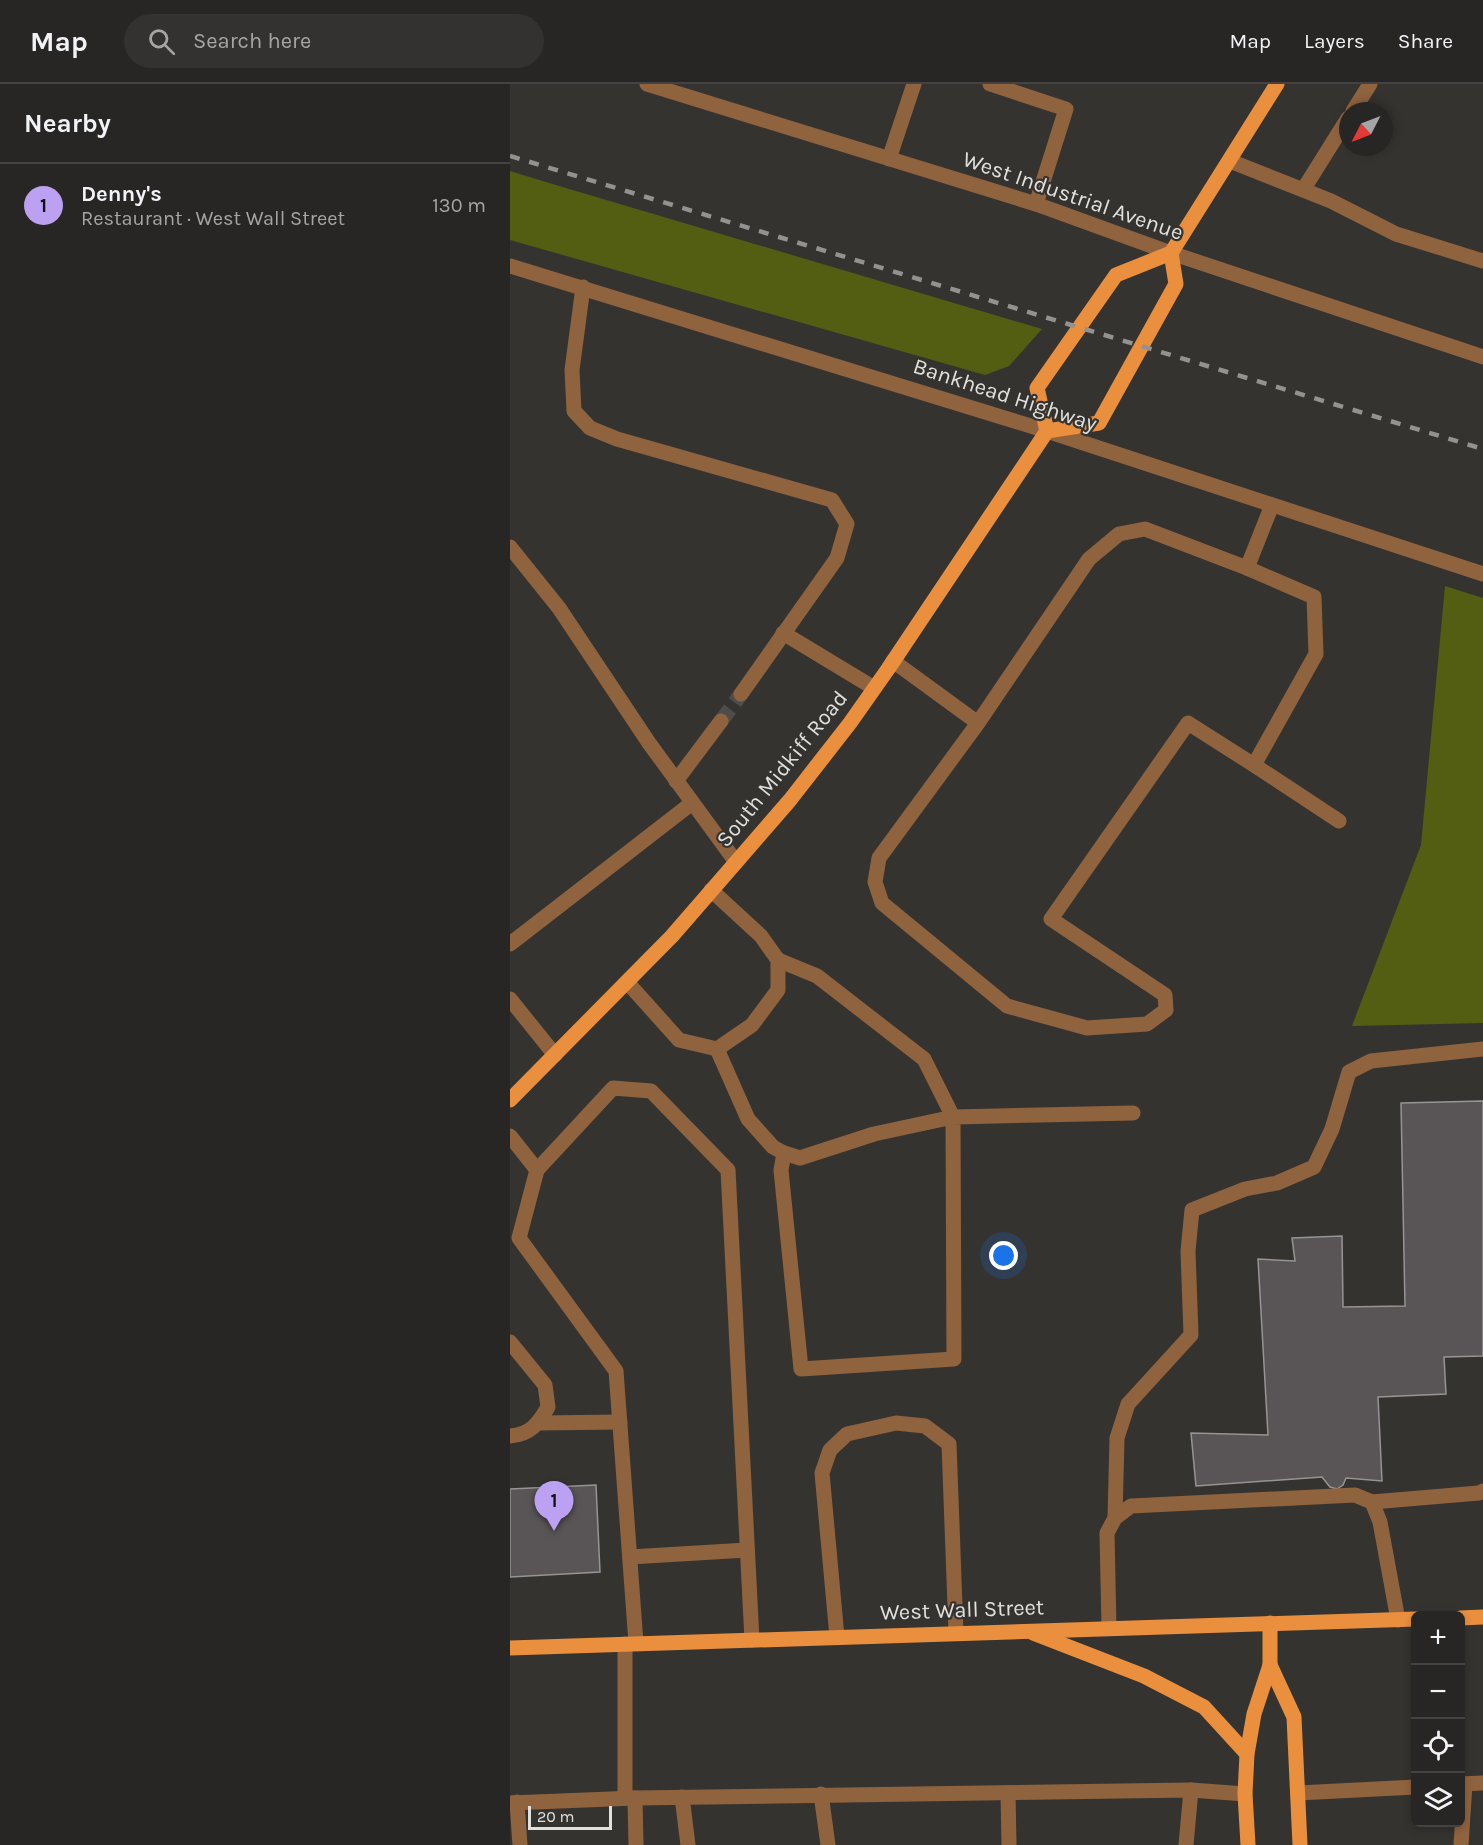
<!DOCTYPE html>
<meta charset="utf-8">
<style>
:root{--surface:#282624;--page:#343231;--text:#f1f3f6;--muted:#a5a5a6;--line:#444341;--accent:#bca0f2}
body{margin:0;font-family:Karla,sans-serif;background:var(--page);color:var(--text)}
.controls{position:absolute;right:18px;bottom:18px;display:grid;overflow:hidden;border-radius:9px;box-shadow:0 3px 9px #0003}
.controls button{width:54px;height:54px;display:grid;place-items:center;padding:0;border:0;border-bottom:2px solid var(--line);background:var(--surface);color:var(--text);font:30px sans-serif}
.compass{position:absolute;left:829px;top:18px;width:54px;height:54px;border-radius:50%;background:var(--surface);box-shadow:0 3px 9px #0003;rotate:228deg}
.scale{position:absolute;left:18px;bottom:15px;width:84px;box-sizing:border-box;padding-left:6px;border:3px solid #e0e0dd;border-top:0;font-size:16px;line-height:21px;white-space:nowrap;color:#e0e0dd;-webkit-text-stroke:4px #353330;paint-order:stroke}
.you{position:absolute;left:494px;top:1172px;width:21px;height:21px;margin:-15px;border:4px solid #fff;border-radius:50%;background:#1a73e8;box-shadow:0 0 0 9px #1a73e833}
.badge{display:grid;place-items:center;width:39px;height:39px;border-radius:50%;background:var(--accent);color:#111;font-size:20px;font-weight:700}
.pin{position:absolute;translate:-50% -50px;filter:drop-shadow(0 2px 3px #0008)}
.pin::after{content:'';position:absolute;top:32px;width:21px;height:18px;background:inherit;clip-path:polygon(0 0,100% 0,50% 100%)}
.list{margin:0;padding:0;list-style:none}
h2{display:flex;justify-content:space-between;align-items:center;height:78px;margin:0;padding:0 24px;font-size:26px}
h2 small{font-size:20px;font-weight:400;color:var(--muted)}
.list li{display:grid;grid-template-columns:39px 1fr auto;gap:18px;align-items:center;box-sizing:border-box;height:84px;padding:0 24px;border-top:2px solid var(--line)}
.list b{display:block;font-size:22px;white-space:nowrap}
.list p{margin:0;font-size:20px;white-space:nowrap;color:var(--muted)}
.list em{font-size:20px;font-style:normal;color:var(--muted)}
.icon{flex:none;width:33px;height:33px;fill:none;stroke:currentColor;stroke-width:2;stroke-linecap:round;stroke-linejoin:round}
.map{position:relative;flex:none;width:973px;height:1761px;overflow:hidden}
header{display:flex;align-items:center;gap:36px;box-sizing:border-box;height:84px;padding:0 30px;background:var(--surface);border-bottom:2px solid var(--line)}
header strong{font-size:28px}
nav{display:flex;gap:33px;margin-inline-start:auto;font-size:21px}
.search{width:420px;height:54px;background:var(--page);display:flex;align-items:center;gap:15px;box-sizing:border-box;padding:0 21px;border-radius:33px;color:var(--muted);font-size:22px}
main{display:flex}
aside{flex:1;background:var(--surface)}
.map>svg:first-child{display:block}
.green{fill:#535e12}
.building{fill:#595556;stroke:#989395;stroke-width:1.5}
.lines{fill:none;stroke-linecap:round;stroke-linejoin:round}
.minor-tunnel{stroke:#4f4d4a;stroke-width:15;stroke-dasharray:15 8;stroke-linecap:butt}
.minor{stroke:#90633f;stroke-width:15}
.major{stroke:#ea8f3d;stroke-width:15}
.rail{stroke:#93928f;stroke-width:4.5;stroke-dasharray:10 10;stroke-linecap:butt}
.labels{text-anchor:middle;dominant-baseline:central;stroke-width:4.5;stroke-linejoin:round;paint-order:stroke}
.street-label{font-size:22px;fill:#e0e0dd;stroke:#353330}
</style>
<header>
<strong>Map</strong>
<div class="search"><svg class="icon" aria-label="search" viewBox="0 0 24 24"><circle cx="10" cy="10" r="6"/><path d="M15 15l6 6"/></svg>Search here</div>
<nav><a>Map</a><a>Layers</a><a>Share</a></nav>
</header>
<main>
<aside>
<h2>Nearby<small></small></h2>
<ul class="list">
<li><span class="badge">1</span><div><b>Denny's</b><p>Restaurant · West Wall Street</p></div><em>130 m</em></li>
</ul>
</aside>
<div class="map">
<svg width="973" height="1761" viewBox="0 0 973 1761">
<rect width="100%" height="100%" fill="#353330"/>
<!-- green -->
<g class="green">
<path d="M0,87L39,99L532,245L499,282L475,291L0,156Z"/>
<path d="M935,502L973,514V939L842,942L911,761Z"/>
</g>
<!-- building -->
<g class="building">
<path d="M973,1017V1272L934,1273L936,1310L868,1313L872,1397L836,1394L833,1401L827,1405L820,1403L812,1393L686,1402L681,1349L758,1351L748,1175L785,1177L782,1154L832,1152L833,1223L895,1222L891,1019Z"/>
<path d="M86,1401L90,1488L0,1493V1405Z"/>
</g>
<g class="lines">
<!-- minor-tunnel -->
<path class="minor-tunnel" d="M211,637L231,610"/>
<!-- minor -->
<g class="minor">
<path d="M137,0L526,120L661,169L973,273"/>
<path d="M480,0L556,25L526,120"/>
<path d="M843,27L860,0"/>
<path d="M379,75L404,0"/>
<path d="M720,77L821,117L886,150L973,177"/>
<path d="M793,106L838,34"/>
<path d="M0,182L537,347L973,490"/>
<path d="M73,203L62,286L64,327L80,344L107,355L322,416L337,440L327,474L231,610"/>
<path d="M0,463L49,524L139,659L226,778"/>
<path d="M737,484L762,421"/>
<path d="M273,549L364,604"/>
<path d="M383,577L468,639L369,774L365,798L372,819L497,922L577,944L637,940L656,926L655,911L541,835L678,639L744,681L806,570L804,513L737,484L635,445L609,450L579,475L468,639"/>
<path d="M744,681L829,737"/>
<path d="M166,697L211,637"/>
<path d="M0,860L182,719"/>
<path d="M117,898L169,956L207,965L242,941L268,906V876L251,852L201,806"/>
<path d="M0,915L45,971"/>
<path d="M207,965L238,1035L263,1063L274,1069L290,1074L364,1050L443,1033L414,975L307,892L268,876"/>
<path d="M0,1052L27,1086"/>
<path d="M274,1069L271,1086L291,1285L444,1275L443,1033L623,1029"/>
<path d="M0,1258L35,1301L38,1323C29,1339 20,1351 0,1352"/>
<path d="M29,1339L110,1338"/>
<path d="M862,1418L969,1409L973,1407"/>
<path d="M605,1434L607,1354L618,1320L681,1251L678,1167L682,1126L735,1105L767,1099L804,1083L822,1045L839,988L861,977L973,965"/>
<path d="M120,1473L237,1466"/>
<path d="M599,1544L597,1449L605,1434L621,1422L845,1411L862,1418L870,1438L888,1536"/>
<path d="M327,1553L312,1389L320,1366L337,1350L386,1339L415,1342L439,1360L446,1549"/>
<path d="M126,1559L106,1287L9,1154L27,1086L103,1004L141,1007L218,1086L242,1556"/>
<path d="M950,1700L973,1699"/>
<path d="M498,1709L499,1761"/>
<path d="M788,1709L906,1703"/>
<path d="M311,1710L318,1761"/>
<path d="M172,1713L178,1761"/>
<path d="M115,1714V1560"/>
<path d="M125,1714L126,1761"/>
<path d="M7,1718L10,1761"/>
<path d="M0,1719L125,1714L681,1706L735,1710"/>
<path d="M676,1761L681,1706"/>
<path d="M951,1761L955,1700"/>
</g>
<!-- major -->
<g class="major">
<path d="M537,347L589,339L666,200L661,169"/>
<path d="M0,1016L162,852L280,716L340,639L378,585L537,347L527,304L606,191L661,169L767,0"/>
<path d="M950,1534L973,1533"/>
<path d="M523,1549L634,1592L694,1623L737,1670"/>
<path d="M0,1564L906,1535"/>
<path d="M760,1581L784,1633L790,1761"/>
<path d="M738,1761L735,1710L737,1670L744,1630L760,1581V1539"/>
</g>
<!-- rail -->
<path class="rail" d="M0,72L973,365"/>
</g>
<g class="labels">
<!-- street labels -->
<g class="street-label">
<text transform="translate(563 112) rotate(19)">West Industrial Avenue</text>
<text transform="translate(495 311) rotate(18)">Bankhead Highway</text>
<text transform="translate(272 685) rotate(-51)">South Midkiff Road</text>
<text transform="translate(452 1526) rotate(-2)">West Wall Street</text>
</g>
</g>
</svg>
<div class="controls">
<button>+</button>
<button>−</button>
<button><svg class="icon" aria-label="locate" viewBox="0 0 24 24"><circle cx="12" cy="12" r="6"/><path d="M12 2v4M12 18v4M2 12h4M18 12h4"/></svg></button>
<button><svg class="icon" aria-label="layers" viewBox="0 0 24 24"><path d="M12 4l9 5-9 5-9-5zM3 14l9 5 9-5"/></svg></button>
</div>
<svg class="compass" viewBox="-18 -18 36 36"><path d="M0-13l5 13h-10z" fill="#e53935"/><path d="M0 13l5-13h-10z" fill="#a5a5a6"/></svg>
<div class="scale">20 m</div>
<div class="you"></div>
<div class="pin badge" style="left:44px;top:1447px">1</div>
</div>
</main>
